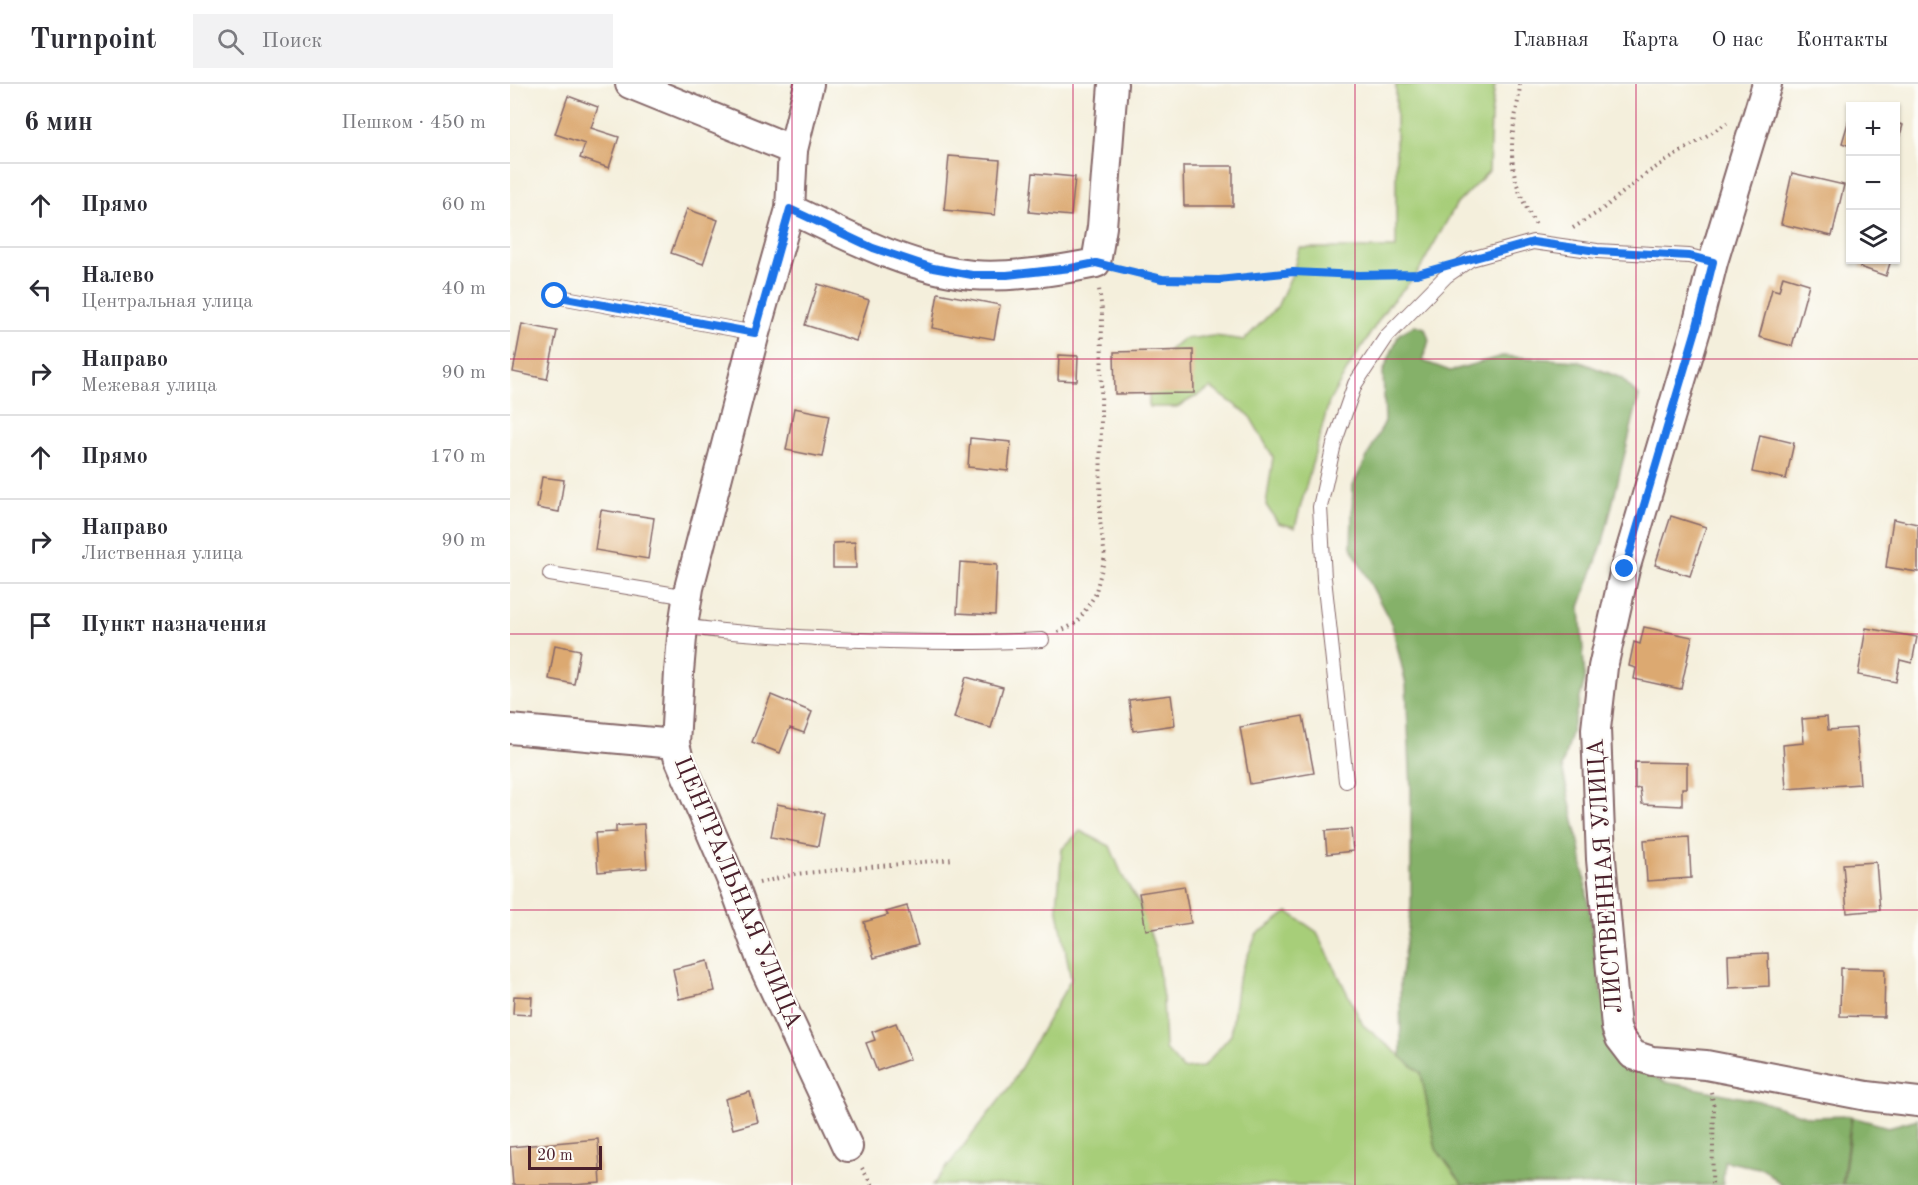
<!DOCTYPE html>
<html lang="ru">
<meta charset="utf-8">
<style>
:root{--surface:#fff;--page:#f2f2f3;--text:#2b2b33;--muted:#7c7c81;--line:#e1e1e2}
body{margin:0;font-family:"Old Standard TT",serif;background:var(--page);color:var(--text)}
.controls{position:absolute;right:18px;top:18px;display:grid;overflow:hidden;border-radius:0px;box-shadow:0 2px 4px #0004}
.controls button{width:54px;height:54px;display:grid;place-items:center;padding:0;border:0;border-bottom:2px solid var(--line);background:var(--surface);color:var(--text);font:30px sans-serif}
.scale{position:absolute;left:18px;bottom:15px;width:74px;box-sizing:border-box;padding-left:6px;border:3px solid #4a1f2b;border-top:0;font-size:16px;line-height:21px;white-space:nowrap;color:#4a1f2b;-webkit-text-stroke:4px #fdfcf7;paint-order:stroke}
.stop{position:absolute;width:18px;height:18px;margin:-14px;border:4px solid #1a73e8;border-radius:50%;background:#fff}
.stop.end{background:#1a73e8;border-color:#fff;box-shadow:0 2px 6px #0008}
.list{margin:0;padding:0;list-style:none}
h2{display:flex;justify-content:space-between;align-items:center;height:78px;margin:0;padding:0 24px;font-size:26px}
h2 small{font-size:20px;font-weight:400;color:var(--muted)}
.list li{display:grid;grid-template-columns:39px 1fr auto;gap:18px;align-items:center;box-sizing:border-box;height:84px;padding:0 24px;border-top:2px solid var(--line)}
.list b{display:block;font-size:22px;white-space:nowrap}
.list p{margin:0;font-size:20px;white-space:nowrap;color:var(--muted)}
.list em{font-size:20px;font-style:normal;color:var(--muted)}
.icon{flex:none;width:33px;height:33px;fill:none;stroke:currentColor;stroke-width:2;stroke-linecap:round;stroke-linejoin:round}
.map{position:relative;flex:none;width:1408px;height:1101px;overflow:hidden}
header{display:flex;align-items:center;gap:36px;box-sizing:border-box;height:84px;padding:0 30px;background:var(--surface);border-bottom:2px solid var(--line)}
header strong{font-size:28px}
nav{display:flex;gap:33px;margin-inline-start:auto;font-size:21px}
.search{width:420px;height:54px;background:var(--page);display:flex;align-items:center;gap:15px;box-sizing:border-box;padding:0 21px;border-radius:0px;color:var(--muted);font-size:22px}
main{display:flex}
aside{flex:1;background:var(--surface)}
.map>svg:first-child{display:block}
.green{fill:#a7ce79;stroke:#787652;stroke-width:1.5}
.forest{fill:#85b169;stroke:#68684a;stroke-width:1.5}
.building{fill:#dca971}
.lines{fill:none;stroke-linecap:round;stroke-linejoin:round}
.lane-casing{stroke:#866869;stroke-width:16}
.street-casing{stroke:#866869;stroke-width:32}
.path{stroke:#866869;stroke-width:4;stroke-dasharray:1.5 4.5;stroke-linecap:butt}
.lane{stroke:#fff;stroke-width:14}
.street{stroke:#fff;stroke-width:28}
.route{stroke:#1a73e8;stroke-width:8}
.grid{fill:none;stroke:#c2185b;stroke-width:1.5;stroke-opacity:0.55}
.labels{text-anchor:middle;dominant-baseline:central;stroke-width:4.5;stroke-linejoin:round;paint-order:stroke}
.street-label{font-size:24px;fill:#4a1f2b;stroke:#fdfcf7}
</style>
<header>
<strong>Turnpoint</strong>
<div class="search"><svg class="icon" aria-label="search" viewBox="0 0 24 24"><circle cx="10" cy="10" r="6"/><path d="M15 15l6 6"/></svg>Поиск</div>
<nav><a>Главная</a><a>Карта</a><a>О нас</a><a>Контакты</a></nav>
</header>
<main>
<aside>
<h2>6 мин<small>Пешком · 450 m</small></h2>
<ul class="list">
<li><svg class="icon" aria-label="ahead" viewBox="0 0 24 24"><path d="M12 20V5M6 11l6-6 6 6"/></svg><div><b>Прямо</b></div><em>60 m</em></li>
<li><svg class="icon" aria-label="left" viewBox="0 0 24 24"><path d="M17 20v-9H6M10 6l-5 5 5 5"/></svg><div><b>Налево</b><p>Центральная улица</p></div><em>40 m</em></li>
<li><svg class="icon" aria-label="right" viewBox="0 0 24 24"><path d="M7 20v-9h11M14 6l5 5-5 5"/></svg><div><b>Направо</b><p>Межевая улица</p></div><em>90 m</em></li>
<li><svg class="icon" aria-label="ahead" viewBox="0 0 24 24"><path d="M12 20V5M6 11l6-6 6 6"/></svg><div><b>Прямо</b></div><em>170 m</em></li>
<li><svg class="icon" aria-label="right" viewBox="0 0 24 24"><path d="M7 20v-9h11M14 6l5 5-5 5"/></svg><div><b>Направо</b><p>Лиственная улица</p></div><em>90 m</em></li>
<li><svg class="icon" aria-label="arrive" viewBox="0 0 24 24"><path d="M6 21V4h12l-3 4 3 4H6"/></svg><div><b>Пункт назначения</b></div></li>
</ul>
</aside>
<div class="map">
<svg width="1408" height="1101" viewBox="0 0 1408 1101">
<rect width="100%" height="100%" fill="#fdfcf7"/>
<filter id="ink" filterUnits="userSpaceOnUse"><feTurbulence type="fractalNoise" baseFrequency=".0167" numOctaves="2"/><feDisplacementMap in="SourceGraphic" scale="12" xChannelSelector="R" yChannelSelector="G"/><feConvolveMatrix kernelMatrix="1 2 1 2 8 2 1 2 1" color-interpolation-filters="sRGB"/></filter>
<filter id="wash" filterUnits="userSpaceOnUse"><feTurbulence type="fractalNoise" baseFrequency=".008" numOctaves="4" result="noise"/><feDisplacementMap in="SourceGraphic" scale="24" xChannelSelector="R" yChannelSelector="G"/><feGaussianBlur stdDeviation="1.35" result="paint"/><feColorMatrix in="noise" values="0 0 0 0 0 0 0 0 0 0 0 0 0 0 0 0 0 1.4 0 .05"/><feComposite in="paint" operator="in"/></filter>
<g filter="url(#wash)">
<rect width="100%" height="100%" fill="#f4efdc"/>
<!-- green -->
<g class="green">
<path d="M886,0H985L981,32L979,87L946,121L907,190L878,222L839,283L819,318L785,443L768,439L756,421L763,373L739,331L701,304L667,323H639V301L644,278L673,255L705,252L734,256L767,223L783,188L789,164H886Z"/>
<path d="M570,747L600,762L613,793L631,822L645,864L653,914L655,965L673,985L693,983L721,951L728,896L746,851L778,828L807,848L853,941L911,989L926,1065L953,1101H423L501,1001L561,895L547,822L552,765Z"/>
</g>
<!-- forest -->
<g class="forest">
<path d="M905,241L915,244L919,256L913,277L940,287L992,272L1068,277L1111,294L1129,312L1093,458L1070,523L1075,595L1052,683L1070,763L1091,906L1109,973L1155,998L1254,1018L1299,1033L1341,1032L1332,1101H1271L1254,1085L1214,1077L1213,1101H953L926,1065L911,989L891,973L890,898L901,823V706L896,600L882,541L841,463L843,401L875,337L873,288L889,250Z"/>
<path d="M1342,1033L1378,1043L1408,1035V1101H1333Z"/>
</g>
<g id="blocks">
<!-- building -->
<g class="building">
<path d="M58,12L88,23L81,44L109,53L99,84L70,74L75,60L45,50Z"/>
<path d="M1340,32V62L1332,59Z"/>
<path d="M1386,39L1393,41L1386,64Z"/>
<path d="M439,72L490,76L485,131L434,126Z"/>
<path d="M673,82H723V122H674Z"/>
<path d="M523,89L565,93L561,132L519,128Z"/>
<path d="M1282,89L1334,101L1322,152L1271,140Z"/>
<path d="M177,125L208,136L193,180L161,169Z"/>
<path d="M1353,176H1381L1376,192L1350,183Z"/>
<path d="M1273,192L1299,200L1282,262L1249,253L1262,205L1269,207Z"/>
<path d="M308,200L359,216L346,257L295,241Z"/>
<path d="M428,209L490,221L484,255L422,244Z"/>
<path d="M12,240L47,247L37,295L3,288Z"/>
<path d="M683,266L684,309L605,310L604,268Z"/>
<path d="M549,271L568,272L567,297L548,296Z"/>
<path d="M284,324L320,331L312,373L276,366Z"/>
<path d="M1250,351L1284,359L1276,395L1242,388Z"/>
<path d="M460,354L501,358L498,387L458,383Z"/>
<path d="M32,393L54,396L49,428L27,424Z"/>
<path d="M91,426L144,434L138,475L85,466Z"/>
<path d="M1161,432L1196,443L1180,492L1145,481Z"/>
<path d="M1383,435L1408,440V488L1376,483Z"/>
<path d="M345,458L346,484H323V459Z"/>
<path d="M450,478L487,481L485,531L447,529Z"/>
<path d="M1134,543L1182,553L1171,605L1124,595L1126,584L1119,582L1124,558L1130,560Z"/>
<path d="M1356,544L1407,553L1402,579L1390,576L1386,598L1348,591Z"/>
<path d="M45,561L70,566L64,600L39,595Z"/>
<path d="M456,593L493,603L481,644L444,634Z"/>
<path d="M261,611L302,628L294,649L280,644L270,669L242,658Z"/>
<path d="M661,611L665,641L623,647L619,616Z"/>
<path d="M793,632L804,689L740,700L730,643Z"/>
<path d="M1317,633L1318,646L1346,644L1350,700L1276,705L1273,661L1294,659L1292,635Z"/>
<path d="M1125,678L1177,679V704H1172V722L1132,720L1130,704L1125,705Z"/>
<path d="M267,720L314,729L308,762L261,753Z"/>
<path d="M134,740L137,784L88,788L85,749L106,748V742Z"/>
<path d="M841,745L843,767L817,770L815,747Z"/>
<path d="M1179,753L1181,794L1137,797L1134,756Z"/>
<path d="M1366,778L1370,826L1337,829L1333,780Z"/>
<path d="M674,802L681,839L636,846L629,809Z"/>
<path d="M397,822L408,861L364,874L354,838L378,831L376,828Z"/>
<path d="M1258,869L1259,902L1219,904L1218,871Z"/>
<path d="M198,877L205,907L169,915L163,885Z"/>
<path d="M1331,884L1375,885L1374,933L1330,932Z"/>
<path d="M4,912L22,913L21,931L3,930Z"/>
<path d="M386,939L400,975L367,987L356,959L365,956L362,948Z"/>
<path d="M240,1008L248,1038L223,1045L215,1015Z"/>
<path d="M88,1055L91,1099L61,1101H3L0,1063Z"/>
</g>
</g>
</g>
<g filter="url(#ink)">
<use href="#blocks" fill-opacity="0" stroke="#866869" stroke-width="1.5"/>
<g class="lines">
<defs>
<g id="lane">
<path d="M45,212L245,249"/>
<path d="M40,490L178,513"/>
<path d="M173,542C217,549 261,551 306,554C381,558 456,560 532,556"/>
<path d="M836,697L814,494L810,423L824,360L845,300L877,252L936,192L961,175L1023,158L1087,167L1179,172L1203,178"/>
</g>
<g id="street">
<path d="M120,0L283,66L280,125C338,152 398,185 462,191C502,194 546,187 586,179L592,143L603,0"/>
<path d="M1257,0L1203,178L1186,246L1115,485L1093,583L1086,645L1091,775L1106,943L1110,954L1123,971L1142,977L1196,981L1357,1012L1408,1018"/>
<path d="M283,66L299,0"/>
<path d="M280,125L245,249L179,504L173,542L169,588L165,660L168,672L225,804L253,881L338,1063"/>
<path d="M0,645L165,660"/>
</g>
</defs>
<!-- lane casing -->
<use href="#lane" class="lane-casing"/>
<!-- street casing -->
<use href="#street" class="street-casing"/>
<!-- path -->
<g class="path">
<path d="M1010,0C1009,16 1005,31 1003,47C999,85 1007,109 1026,141"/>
<path d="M1063,144L1090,127L1137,89L1217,39"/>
<path d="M609,185L652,195L709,196L783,188L849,191L912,189"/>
<path d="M548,548L567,539L585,511L595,473L590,437L592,226L589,205"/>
<path d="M249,799L285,790L444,775"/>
<path d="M1201,1008L1204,1023L1202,1101"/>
<path d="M352,1084L362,1101"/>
</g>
<!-- lane -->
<use href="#lane" class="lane"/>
<!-- street -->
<use href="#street" class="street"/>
</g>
</g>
<g class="lines" filter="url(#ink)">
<!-- route -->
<path class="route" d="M45,212L245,249L280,125L363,164L423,184L462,191H497L561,184L586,179L652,195L709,196L783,188L849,191L907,190L1023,158L1087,167L1179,172L1203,178L1186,246L1115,485"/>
</g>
<!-- grid -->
<path class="grid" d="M282,0V1101M563,0V1101M845,0V1101M1126,0V1101M0,275H1408M0,550H1408M0,826H1408"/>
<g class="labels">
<!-- street labels -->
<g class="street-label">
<text transform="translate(1096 792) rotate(-94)">ЛИСТВЕННАЯ УЛИЦА</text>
<text transform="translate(227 809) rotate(67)">ЦЕНТРАЛЬНАЯ УЛИЦА</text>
</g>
</g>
</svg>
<div class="controls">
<button>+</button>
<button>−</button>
<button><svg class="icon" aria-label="layers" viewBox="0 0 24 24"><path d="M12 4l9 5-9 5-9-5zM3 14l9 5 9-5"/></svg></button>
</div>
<div class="scale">20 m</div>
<div class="stop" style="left:45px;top:212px"></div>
<div class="stop end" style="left:1115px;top:485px"></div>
</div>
</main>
